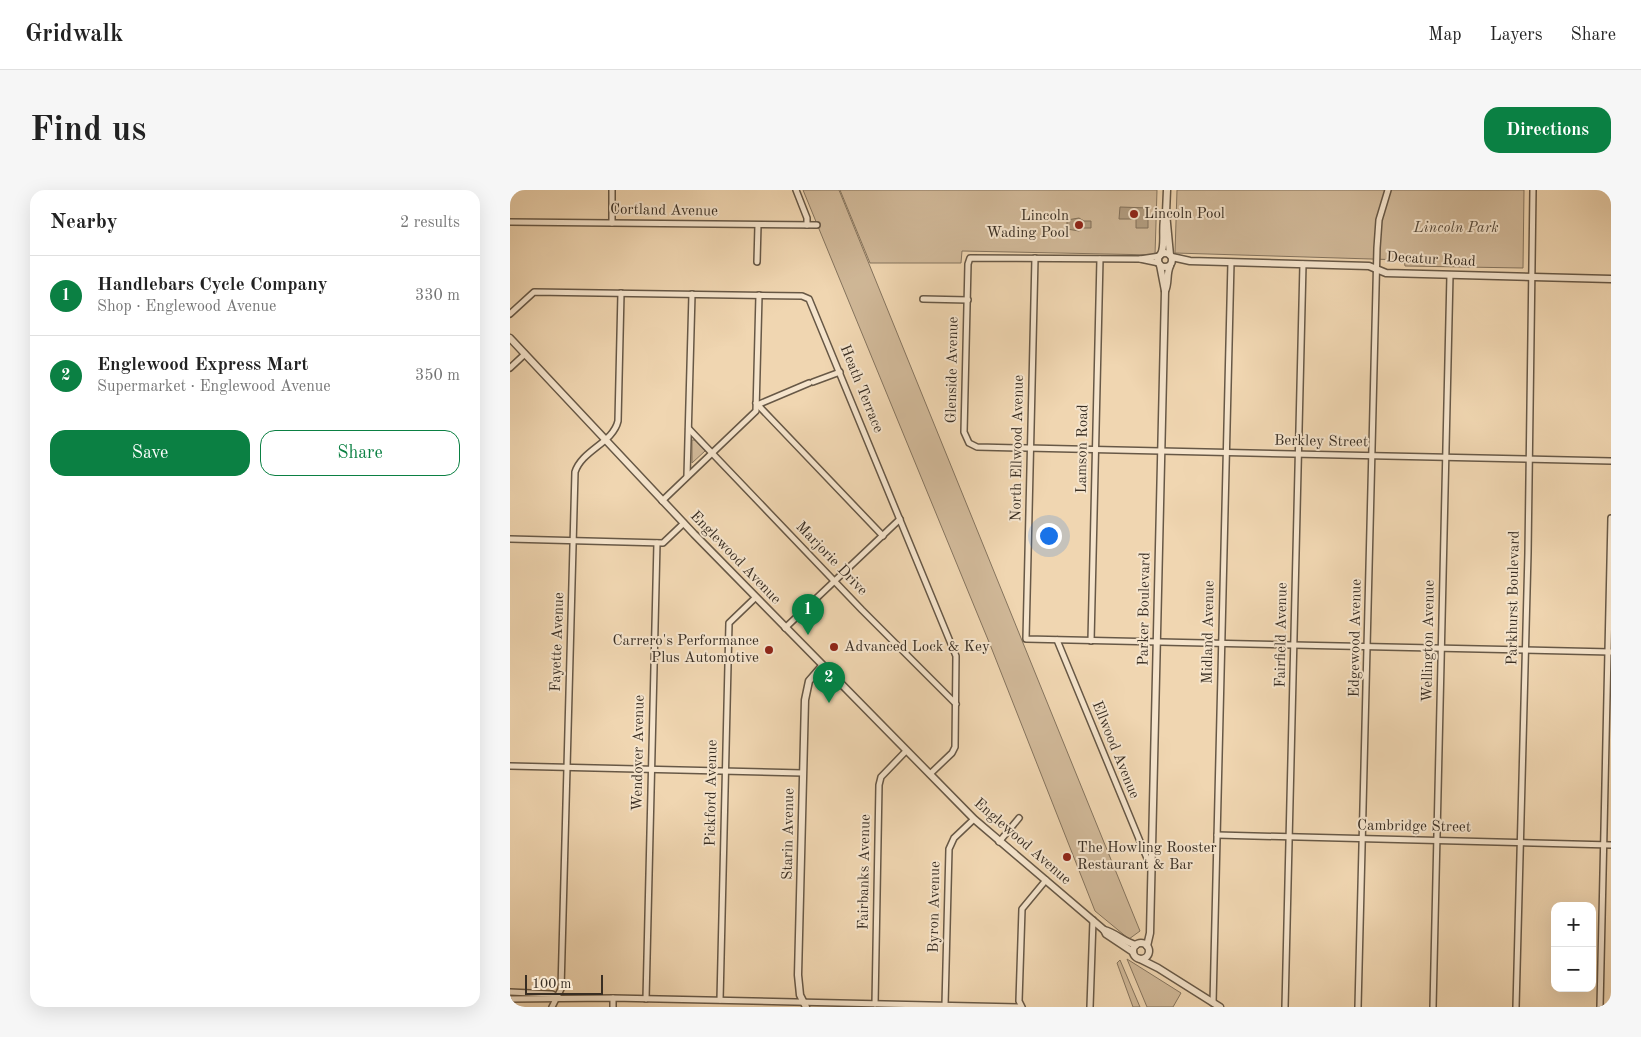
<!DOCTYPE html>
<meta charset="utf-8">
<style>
:root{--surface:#fff;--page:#f6f6f6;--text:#222;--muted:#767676;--line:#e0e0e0;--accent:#0b8043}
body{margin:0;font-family:"Old Standard TT",serif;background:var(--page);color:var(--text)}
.controls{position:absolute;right:15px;bottom:15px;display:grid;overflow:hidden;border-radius:10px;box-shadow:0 5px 20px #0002}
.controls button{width:45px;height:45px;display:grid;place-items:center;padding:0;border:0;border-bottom:1px solid var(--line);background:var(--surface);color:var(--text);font:25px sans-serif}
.scale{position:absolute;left:15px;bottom:12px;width:78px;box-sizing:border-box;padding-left:5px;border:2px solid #392e23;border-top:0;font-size:14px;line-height:18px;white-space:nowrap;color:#392e23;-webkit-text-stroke:4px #f5e4cc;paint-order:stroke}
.you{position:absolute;left:538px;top:345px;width:18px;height:18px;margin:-12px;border:4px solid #fff;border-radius:50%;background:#1a73e8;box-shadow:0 0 0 8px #1a73e833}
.badge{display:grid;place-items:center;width:32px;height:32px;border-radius:50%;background:var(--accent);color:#fff;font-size:16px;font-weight:700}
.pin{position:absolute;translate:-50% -41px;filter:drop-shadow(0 1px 2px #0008)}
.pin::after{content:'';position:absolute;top:26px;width:18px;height:15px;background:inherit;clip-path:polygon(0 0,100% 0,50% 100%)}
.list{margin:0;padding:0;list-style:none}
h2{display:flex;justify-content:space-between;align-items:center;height:65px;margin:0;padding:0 20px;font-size:21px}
h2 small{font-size:16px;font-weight:400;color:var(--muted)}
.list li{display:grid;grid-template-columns:32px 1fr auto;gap:15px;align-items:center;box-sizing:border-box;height:80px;padding:0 20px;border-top:1px solid var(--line)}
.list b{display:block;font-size:19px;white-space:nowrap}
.list p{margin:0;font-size:16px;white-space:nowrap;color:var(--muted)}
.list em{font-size:16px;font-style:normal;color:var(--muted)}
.actions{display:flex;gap:10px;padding:15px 20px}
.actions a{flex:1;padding:11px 0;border:1px solid var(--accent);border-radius:15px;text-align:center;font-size:18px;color:var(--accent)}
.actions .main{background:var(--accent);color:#fff}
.map{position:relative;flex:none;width:1101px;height:817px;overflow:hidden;border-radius:15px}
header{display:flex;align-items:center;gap:30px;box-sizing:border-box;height:70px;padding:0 25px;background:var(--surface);border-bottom:1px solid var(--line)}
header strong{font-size:24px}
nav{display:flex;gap:28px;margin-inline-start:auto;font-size:18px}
.intro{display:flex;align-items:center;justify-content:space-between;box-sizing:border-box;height:120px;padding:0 30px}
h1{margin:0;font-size:35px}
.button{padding:12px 22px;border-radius:15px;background:var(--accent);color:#fff;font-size:18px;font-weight:700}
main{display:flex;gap:30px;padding:0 30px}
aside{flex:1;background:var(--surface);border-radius:15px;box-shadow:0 5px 20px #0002}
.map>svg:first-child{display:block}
.green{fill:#d1b999;stroke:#85745e}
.water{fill:#b29d81;stroke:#82715b}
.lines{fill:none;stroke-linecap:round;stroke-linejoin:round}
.minor-casing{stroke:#675846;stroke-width:8}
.tertiary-casing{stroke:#675846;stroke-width:9}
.minor{stroke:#f5e4cc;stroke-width:5}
.tertiary{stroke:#f5e4cc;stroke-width:6}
.poi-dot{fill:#8f2418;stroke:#f5e4cc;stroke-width:2}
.labels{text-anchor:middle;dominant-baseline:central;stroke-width:4;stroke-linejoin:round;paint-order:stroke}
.street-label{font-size:15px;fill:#392e23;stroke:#f5e4cc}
.poi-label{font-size:15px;fill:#392e23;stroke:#f5e4cc;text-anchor:start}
.park-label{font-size:15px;font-style:italic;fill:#574a3b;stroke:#f5e4cc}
</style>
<header>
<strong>Gridwalk</strong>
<nav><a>Map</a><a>Layers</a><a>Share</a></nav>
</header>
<div class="intro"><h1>Find us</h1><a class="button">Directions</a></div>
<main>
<aside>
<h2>Nearby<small>2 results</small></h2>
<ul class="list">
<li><span class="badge">1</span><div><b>Handlebars Cycle Company</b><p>Shop · Englewood Avenue</p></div><em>330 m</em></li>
<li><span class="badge">2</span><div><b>Englewood Express Mart</b><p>Supermarket · Englewood Avenue</p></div><em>350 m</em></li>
</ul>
<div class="actions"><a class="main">Save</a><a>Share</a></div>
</aside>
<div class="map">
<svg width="1101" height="817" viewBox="0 0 1101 817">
<rect width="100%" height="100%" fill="#f0d6b1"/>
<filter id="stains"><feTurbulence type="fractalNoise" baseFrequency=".004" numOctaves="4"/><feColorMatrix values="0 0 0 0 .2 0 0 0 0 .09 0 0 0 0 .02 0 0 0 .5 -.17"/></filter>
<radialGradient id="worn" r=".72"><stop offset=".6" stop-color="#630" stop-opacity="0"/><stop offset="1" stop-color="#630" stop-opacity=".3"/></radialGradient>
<!-- green -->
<g class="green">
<path d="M293,0H329L630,741L619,749L585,721L481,457Z"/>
<path d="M330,0H647L645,65L452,61L451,73H360Z"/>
<path d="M667,0H1014L1013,78L895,76L894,70L665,63Z"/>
<path d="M182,250H185L195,261L182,273Z"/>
<path d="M617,769L671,803L663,817H637Z"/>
<path d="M610,770L630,817H623L607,773Z"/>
</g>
<!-- water -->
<g class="water">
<path d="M610,17L638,18V38H626V29H609Z"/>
<path d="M569,28L574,31H581V38H574L569,41L557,39V30Z"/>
</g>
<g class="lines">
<defs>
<g id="minor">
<path d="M286,0L297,28V35"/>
<path d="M0,32L307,35"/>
<path d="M102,33V0"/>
<path d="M525,68L516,449L1101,462"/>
<path d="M630,69L650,66"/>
<path d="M247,72L248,35"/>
<path d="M649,73L630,69L460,68L458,74L454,242L459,253L467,257L1101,271"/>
<path d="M413,109L458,110"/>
<path d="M0,124L24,102L292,106L299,109L446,466L445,557L442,563L420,584"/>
<path d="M0,178L15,164"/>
<path d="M303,192L330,182"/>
<path d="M246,213L373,346"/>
<path d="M247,215L299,193"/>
<path d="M179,239L352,420L446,514"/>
<path d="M177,286L182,104"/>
<path d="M152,311L246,221L249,105"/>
<path d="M0,349L153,353L174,333"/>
<path d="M275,438L390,329"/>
<path d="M547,450L641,678"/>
<path d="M581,451L590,69"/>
<path d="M0,576L293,583"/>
<path d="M707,645L1101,655"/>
<path d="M489,652L509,628"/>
<path d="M0,802L42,804L47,807"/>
<path d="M0,809L103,808L508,817"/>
<path d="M136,809L147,353"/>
<path d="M210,810L219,433L245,408"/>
<path d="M703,813L721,72"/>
<path d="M365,814L369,595L371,587L396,561"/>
<path d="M435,815L439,659L444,648L464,629"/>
<path d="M42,817L51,799L65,282C72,260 103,253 108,231L111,103"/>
<path d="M103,817V808"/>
<path d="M512,817L509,811L512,719L536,690"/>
<path d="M580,817L583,730"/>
<path d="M775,817L793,74"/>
<path d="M848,817L867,58L869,30L878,0"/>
<path d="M923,817L940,85"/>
<path d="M1006,817L1018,363L1023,0"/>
<path d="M1090,817L1101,328"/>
</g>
<g id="tertiary">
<path d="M657,0L656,23L660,65"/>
<circle cx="655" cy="70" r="7"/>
<path d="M651,64C656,55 651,37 655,24"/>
<path d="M662,67L680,71L859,76L876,83L1101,89"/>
<path d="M650,75L655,101"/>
<path d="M0,148L184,344L464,629L594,740L596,744L623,762"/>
<path d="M594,740C606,743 614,752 626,755"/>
<circle cx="631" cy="761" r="8"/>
<path d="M637,756L640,743L655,101C659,93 656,84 660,76"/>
<path d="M630,769L648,778L710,817"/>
<path d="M296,817L290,805L288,785L295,510L299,491L312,476"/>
</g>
</defs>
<!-- minor casing -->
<use href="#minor" class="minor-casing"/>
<!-- tertiary casing -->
<use href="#tertiary" class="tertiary-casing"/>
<!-- minor -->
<use href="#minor" class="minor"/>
<!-- tertiary -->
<use href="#tertiary" class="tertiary"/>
</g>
<!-- markers -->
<g class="poi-dot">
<circle cx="624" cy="24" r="5"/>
<circle cx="569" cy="35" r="5"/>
<circle cx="324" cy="457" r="5"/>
<circle cx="259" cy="460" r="5"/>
<circle cx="557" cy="667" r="5"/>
</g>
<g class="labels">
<!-- street labels -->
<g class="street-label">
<text transform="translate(154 21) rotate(1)">Cortland Avenue</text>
<text transform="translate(921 70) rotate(3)">Decatur Road</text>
<text transform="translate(443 180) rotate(-89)">Glenside Avenue</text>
<text transform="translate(351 199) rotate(68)">Heath Terrace</text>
<text transform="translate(811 252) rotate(1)">Berkley Street</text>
<text transform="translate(508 258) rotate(-89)">North Ellwood Avenue</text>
<text transform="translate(573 259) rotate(-89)">Lamson Road</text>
<text transform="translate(225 368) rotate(46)">Englewood Avenue</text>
<text transform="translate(321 369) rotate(46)">Marjorie Drive</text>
<text transform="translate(1004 408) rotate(-89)">Parkhurst Boulevard</text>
<text transform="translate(635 419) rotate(-89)">Parker Boulevard</text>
<text transform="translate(699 442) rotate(-89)">Midland Avenue</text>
<text transform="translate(772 445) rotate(-89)">Fairfield Avenue</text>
<text transform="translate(846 448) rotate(-89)">Edgewood Avenue</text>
<text transform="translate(919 451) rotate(-89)">Wellington Avenue</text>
<text transform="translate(48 452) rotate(-88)">Fayette Avenue</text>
<text transform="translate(605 560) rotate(68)">Ellwood Avenue</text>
<text transform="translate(129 563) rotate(-89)">Wendover Avenue</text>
<text transform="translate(202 603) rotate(-89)">Pickford Avenue</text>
<text transform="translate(904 637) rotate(1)">Cambridge Street</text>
<text transform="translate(279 644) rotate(-89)">Starin Avenue</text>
<text transform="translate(512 652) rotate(41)">Englewood Avenue</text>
<text transform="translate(355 682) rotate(-89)">Fairbanks Avenue</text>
<text transform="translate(425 717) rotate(-89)">Byron Avenue</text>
</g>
<!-- poi labels -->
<g class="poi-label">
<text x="634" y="24">Lincoln Pool</text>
<text x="559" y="26" text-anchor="end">Lincoln<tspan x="559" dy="17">Wading Pool</tspan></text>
<text x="249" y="451" text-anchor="end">Carrero's Performance<tspan x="249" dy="17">Plus Automotive</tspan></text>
<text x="334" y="457">Advanced Lock &amp; Key</text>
<text x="567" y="658">The Howling Rooster<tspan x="567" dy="17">Restaurant &amp; Bar</tspan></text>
</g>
<!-- park labels -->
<g class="park-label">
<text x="946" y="38">Lincoln Park</text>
</g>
</g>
<rect width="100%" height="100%" filter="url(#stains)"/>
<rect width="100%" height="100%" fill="url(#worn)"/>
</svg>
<div class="controls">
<button>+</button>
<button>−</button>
</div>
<div class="scale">100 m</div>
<div class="you"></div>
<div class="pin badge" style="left:298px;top:445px">1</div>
<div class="pin badge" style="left:319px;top:513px">2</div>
</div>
</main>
